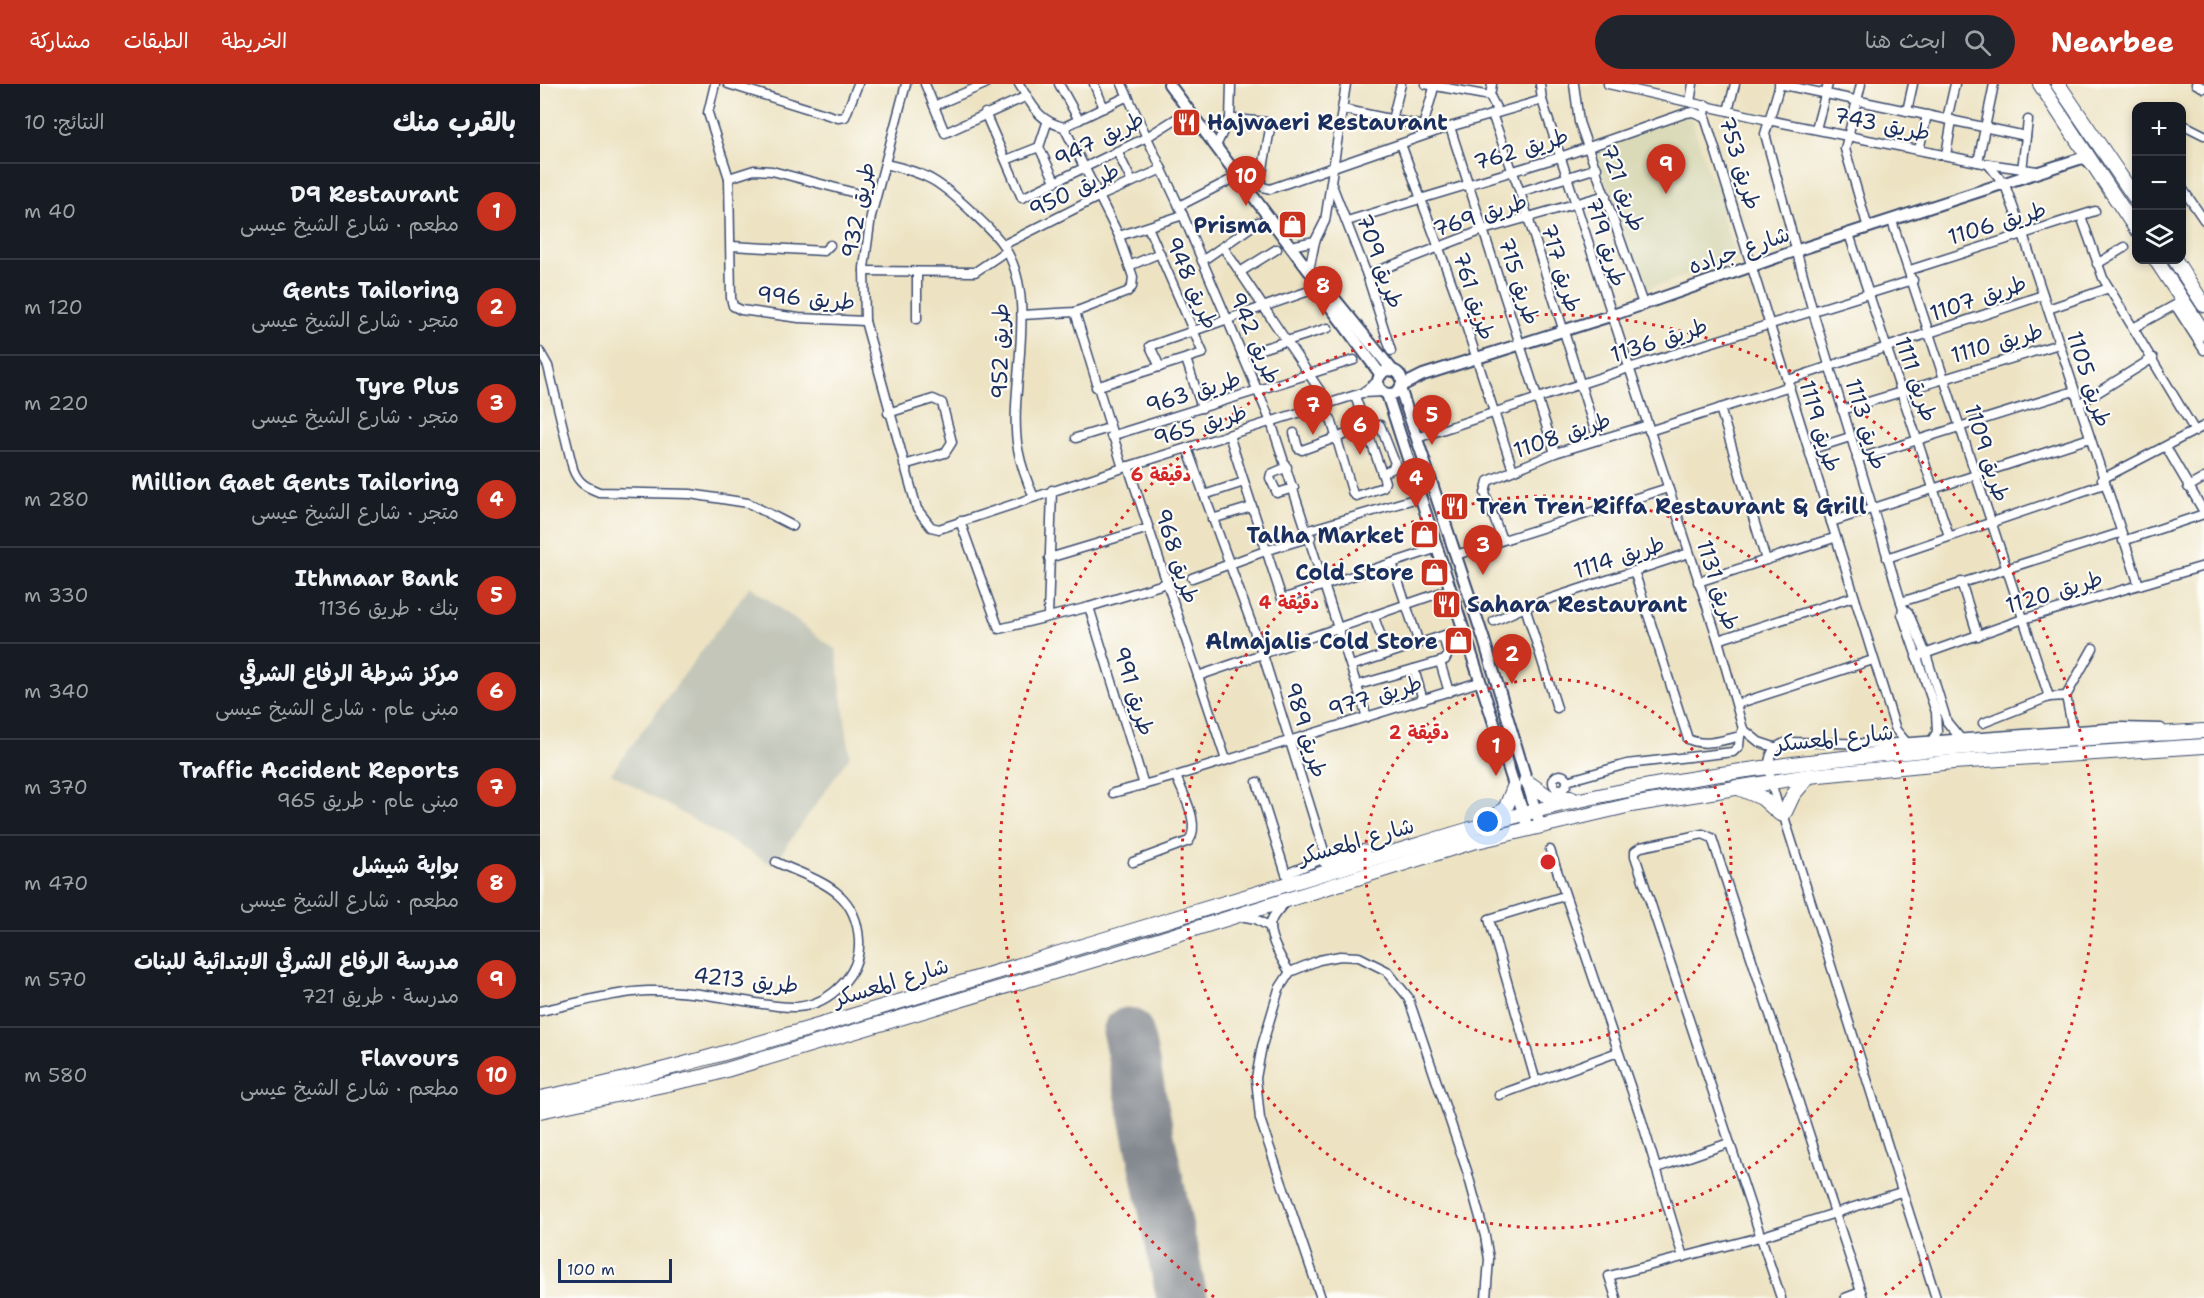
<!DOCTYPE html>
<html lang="ar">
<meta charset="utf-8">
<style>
:root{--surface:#171b24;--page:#20242c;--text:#f1f3f6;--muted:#9ea1a6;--line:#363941;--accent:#c8321e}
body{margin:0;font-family:"Shantell Sans","Playpen Sans Arabic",sans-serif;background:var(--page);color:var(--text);direction:rtl}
.controls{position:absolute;right:18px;top:18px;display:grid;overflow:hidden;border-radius:12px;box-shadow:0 3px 9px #0003}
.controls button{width:54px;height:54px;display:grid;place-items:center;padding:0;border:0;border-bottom:2px solid var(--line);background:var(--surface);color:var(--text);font:30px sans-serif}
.scale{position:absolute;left:18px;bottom:15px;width:114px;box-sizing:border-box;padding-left:6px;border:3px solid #1b2f5e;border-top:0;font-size:16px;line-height:21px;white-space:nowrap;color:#1b2f5e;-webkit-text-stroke:4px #fdfcf7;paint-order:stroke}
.you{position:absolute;left:948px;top:738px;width:21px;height:21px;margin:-15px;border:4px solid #fff;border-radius:50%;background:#1a73e8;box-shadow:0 0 0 9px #1a73e833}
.badge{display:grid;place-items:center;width:39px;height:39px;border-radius:50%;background:var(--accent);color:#fff;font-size:20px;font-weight:700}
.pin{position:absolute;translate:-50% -50px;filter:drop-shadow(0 2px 3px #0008)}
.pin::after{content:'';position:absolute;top:32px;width:21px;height:18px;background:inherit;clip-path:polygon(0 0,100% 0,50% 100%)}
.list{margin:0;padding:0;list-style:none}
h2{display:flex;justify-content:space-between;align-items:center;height:78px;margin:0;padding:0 24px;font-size:26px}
h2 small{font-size:20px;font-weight:400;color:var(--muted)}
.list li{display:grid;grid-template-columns:39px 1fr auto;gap:18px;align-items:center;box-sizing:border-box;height:96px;padding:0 24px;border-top:2px solid var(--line)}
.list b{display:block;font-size:22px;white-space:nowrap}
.list p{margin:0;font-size:20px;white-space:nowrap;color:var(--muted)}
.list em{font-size:20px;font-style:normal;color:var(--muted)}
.icon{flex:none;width:33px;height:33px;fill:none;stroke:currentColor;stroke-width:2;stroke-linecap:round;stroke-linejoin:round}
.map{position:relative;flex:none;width:1664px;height:1214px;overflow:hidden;direction:ltr}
header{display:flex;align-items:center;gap:36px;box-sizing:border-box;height:84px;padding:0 30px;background:var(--accent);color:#fff}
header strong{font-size:28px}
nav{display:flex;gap:33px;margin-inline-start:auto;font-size:21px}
.search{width:420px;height:54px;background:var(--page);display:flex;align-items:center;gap:15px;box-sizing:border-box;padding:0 21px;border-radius:33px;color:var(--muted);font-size:22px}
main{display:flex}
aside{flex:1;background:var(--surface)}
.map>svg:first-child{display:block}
.built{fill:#dadab9}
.industrial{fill:#c3c6b9}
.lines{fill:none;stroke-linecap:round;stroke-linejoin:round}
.runway{stroke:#848990;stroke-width:51}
.minor-casing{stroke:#3a4a6d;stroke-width:11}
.tertiary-casing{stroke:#3a4a6d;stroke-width:14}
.primary-casing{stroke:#3a4a6d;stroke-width:16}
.minor{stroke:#fff;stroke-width:8}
.tertiary{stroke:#fff;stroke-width:10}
.primary{stroke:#fff;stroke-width:14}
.ring{fill:none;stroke:#d62828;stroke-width:3;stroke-dasharray:3 6}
.labels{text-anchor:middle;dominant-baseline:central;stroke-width:4.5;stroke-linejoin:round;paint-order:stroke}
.poi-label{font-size:22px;font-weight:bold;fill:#1b2f5e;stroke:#fdfcf7;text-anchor:end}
.street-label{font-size:22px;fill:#1b2f5e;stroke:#fdfcf7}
.centre{fill:#d62828;stroke:#fdfcf7;stroke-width:3}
.ring-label{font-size:18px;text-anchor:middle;font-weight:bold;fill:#d62828;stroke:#fdfcf7;stroke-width:4.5;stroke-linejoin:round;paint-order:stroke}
</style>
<header>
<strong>Nearbee</strong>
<div class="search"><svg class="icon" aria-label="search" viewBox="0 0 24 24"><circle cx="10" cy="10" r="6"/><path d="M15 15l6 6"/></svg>ابحث هنا</div>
<nav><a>الخريطة</a><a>الطبقات</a><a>مشاركة</a></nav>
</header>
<main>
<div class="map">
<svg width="1664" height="1214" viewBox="0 0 1664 1214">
<rect width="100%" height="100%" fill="#fdfcf7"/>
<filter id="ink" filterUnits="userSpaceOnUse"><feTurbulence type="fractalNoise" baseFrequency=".0167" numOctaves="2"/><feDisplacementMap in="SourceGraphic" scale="12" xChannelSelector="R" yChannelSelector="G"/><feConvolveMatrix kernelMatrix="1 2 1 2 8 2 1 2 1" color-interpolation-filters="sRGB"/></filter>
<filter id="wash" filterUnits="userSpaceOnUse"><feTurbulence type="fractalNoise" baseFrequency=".008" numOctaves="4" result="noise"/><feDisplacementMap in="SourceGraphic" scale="24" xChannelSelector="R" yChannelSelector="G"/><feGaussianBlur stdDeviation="1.35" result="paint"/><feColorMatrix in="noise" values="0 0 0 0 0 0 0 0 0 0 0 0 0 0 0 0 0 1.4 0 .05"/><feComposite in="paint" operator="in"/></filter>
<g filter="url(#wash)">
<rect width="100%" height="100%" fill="#ede3c3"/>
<!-- built -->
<path class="built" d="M1150,30L1171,96L1178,95L1188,123L1180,126L1197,176L1103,206L1054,64Z"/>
<!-- industrial -->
<path class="industrial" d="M210,502L296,566L310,672L233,781L71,689Z"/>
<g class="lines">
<!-- runway -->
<path class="runway" d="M588,949L642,1214"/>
</g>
</g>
<g filter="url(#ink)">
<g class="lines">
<defs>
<g id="minor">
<path d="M175,0L168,29L189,94L191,214L193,222L201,226L259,234L325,237"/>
<path d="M188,0L298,34L305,33L318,0"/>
<path d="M366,0L331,132L324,184L325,237L377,425L391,443L399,445L583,384L822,309L842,308"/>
<path d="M385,0L405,49L487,12"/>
<path d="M479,0C493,22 498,37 524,43"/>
<path d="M519,0L539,36"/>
<path d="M554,0L564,24"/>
<path d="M582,0L639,122L731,338L827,633"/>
<path d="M885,0L950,12"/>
<path d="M952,0L950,12L958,28"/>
<path d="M1000,0L1002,16L1178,556L1203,645L1219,658L1234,663"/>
<path d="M1034,0L1039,38L1103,220"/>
<path d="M1068,0L1228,36L1448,80L1497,87"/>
<path d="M1239,0L1486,52"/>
<path d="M1240,0L1225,50L1273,228L1363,524L1362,530L1396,628L1397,648L1392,656"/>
<path d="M1321,0L1305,65L1328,144"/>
<path d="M1656,0L1664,4"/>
<path d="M1150,18L1153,0"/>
<path d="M1166,21L1165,33L1356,646L1367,659"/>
<path d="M394,22L445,0"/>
<path d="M802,25L883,42"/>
<path d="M1188,27L1195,0"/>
<path d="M1367,27L1373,0"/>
<path d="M445,29L482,114L607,53L650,26"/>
<path d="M952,30L980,108L1058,356"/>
<path d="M1407,35L1415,0"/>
<path d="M852,36L861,0"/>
<path d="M690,37L691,0"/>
<path d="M1642,40L1664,51"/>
<path d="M524,43L588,12"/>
<path d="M910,43L1015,369"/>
<path d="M1276,45L1288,0"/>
<path d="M882,46L895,0"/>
<path d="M861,60L916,211L973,386"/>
<path d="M676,62L688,37L695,35L727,38L730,45L720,101"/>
<path d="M499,63L507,39"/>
<path d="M1379,66L1387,31"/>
<path d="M577,67L592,98"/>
<path d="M1406,71L1412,36"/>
<path d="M466,76L499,63L515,97"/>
<path d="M1438,78L1454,0"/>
<path d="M345,80C388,89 400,98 431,127C442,138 455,149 463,161C501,216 467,304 478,365C481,381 487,398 494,413"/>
<path d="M1448,80L1465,101L1483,150L1599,501"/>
<path d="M1482,86L1488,36"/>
<path d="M189,94L214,86L232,87L334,114"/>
<path d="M792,101L827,191L851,267"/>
<path d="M1642,104L1664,136"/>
<path d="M980,108L1057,84"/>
<path d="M639,122L708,87L723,103L730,105L906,44L1002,16"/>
<path d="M1541,132L1563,194L1655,347"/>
<path d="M807,137L1020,73L1146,29L1153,28L1165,33"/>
<path d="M1352,137L1509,613"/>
<path d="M1309,150L1409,452"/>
<path d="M579,152L643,131"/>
<path d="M463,161L558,113L622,85"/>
<path d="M191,162L284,167L290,161"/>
<path d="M751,162L775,157"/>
<path d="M683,163L789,320"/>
<path d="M662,177L718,138"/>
<path d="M1557,180L1585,163"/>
<path d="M589,182L620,169"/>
<path d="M1370,186L1555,127"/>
<path d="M324,187L435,188L466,167"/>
<path d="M769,187L775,157L785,137L806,0"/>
<path d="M700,188L737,165"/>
<path d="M827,191L943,146L1066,111"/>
<path d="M1508,225L1569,204"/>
<path d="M535,228L583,384"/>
<path d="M482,231L535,228L587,208L592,203L593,193L579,152L524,43"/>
<path d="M377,235V188"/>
<path d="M1593,244L1635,221L1664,266"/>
<path d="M0,268L8,282L33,385C38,399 46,403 59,408L150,410L208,419L253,442"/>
<path d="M702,271L788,244"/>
<path d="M646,275L662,324"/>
<path d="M620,283L610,262L769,207"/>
<path d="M1248,296L1503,211"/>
<path d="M556,303L663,269L608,143"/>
<path d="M822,309L838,297"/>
<path d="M1539,320L1613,274"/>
<path d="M1180,324L1226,476"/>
<path d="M1302,326L1519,260"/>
<path d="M348,329L393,315L402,319L412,358L405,369L364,381"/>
<path d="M791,335L813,410L816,412L843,403L845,398L815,312"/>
<path d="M1109,347L1250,302"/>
<path d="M754,349L758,364L762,366L826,343L840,341L855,379L852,385L842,389"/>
<path d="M689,351L742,515L898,464"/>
<path d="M571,352L814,276"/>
<path d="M536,354L569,344"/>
<path d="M877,354L1089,284L1373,196"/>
<path d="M1626,363L1664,428"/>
<path d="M647,364L723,571L785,770"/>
<path d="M1269,366L1310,353"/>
<path d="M1317,375L1534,307"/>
<path d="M588,382L686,676"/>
<path d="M747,383L731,390L730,394L737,409L754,404"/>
<path d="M1562,395L1664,342"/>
<path d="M1648,403L1664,394"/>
<path d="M664,411L704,398"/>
<path d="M672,435L712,423"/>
<path d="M420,437L459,545L549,523L627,499"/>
<path d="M1291,438L1550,354"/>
<path d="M769,446L881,413"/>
<path d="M962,456L945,409L948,397L1015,369L1108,341"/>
<path d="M1583,457L1664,430"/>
<path d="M916,471L1128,404"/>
<path d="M509,474L609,444"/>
<path d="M1347,474L1564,400"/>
<path d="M852,479L879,559"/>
<path d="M1094,487L1148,655C1164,663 1184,656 1200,652L1203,645"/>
<path d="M652,494L725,467L771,453"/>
<path d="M1158,498L1294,454"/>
<path d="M1421,498L1438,552"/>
<path d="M1361,518L1580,449"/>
<path d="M549,523L604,701"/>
<path d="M985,523L1017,624"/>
<path d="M1363,524L1368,528L1386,570L1407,638L1421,655"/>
<path d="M508,532L512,406"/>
<path d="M834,533L847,569"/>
<path d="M954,537L985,523L1149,469"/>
<path d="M1178,556L1313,513"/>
<path d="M1376,573L1483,535L1664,482"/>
<path d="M900,578L909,608"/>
<path d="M811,582L923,545"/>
<path d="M874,585L883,616"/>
<path d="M658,592L911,505"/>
<path d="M818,601L905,576L908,570L903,552"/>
<path d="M1197,620L1333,576"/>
<path d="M1443,639L1509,613L1526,612"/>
<path d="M1533,647L1526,612L1553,564"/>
<circle cx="1020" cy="698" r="7"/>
<path d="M1027,697L1087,680L1193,668L1199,662L1200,652"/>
<path d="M717,698L746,790L782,775"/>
<path d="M573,709L636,692L939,598"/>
<path d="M1010,766L1101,1034L1143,1173"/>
<circle cx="787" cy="775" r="5"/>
<path d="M593,778L649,757C661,739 643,711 636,692"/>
<path d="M746,818C740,824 730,833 730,843C730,855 743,879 750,888"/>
<path d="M700,832L716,835L730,843"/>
<path d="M0,927C35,920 73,908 108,907C139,906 168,911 199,916C218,919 238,924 257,923C291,920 321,890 319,856C316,804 276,797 236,778"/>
<path d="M996,998L949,835L1024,812"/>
<path d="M959,1011L1078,968"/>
<path d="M1117,1084L1189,1059"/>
<path d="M781,1214L720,1035L716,994L722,962L739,905L750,888L779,876L800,872L819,873L847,887L868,913L927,1087L945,1152L949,1175L946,1214"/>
<path d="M1076,1214L1069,1192L1220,1153L1361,1108"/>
<path d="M1241,1214L1095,772V767L1101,763L1163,750L1172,754L1323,1214"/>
<path d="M1305,1214L1321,1208"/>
<path d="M1396,1214L1245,736L1240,730C1235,706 1214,666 1248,658L1343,660L1580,643L1621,644"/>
</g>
<g id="tertiary">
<path d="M629,0L769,187L790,209L853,287"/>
<path d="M781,202V210L841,291"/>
<circle cx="850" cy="298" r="12"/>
<path d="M861,302L883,291L1070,232L1255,167L1539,75L1544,74L1552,80"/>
<path d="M860,304L944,556L1000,741"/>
<path d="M847,310L988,744"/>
</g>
<g id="primary">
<path d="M1500,0L1596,145"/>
<path d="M1518,0L1596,115"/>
<path d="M1616,176L1664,249"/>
<path d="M1635,176L1664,221"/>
<path d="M986,697L1009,713L1031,714"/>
<path d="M1196,703L1222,714L1240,730"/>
<path d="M1245,728L1253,711L1269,692"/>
<path d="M951,737L966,723L974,703"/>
<path d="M791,773H803L823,768"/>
<path d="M0,1014C124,989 244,952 365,916C510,872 656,827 801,784C884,760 965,732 1049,714C1252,670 1458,660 1664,647"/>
<path d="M0,1027L166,992L577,869L929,759L1091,721L1269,692L1413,678L1664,662"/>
</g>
</defs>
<!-- minor casing -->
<use href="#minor" class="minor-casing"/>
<!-- tertiary casing -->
<use href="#tertiary" class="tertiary-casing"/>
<!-- primary casing -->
<use href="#primary" class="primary-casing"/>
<!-- minor -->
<use href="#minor" class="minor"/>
<!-- tertiary -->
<use href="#tertiary" class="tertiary"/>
<!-- primary -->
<use href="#primary" class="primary"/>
</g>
</g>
<!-- distance rings -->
<g class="ring">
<circle cx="1008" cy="778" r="183"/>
<circle cx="1008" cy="778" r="366"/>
<path d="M674 1213A548 548 0 1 1 1342 1213"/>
</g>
<!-- icons -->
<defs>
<symbol id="restaurant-square" viewBox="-11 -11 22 22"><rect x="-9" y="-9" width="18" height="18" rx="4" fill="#c8321e" stroke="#fdfcf7"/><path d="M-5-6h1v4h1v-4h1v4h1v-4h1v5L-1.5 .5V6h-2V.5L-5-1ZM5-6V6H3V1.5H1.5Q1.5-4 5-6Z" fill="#fff"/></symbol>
<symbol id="shop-square" viewBox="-11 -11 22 22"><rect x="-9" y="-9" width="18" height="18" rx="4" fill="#c8321e" stroke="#fdfcf7"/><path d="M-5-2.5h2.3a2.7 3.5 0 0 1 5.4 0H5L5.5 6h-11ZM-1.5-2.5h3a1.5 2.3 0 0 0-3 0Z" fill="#fff"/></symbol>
</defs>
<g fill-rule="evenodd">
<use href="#restaurant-square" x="630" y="22" width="33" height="33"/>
<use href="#shop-square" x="736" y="124" width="33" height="33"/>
<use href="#restaurant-square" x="898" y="406" width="33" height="33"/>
<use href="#shop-square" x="868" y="434" width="33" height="33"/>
<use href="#shop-square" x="878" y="472" width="33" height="33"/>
<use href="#restaurant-square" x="890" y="504" width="33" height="33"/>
<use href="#shop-square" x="902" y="540" width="33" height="33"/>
</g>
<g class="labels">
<!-- poi labels -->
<g class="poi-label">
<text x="667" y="38" text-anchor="start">Hajwaeri Restaurant</text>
<text x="732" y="141">Prisma</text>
<text x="936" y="422" text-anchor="start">Tren Tren Riffa Restaurant &amp; Grill</text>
<text x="864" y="451">Talha Market</text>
<text x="874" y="488">Cold Store</text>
<text x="927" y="520" text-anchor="start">Sahara Restaurant</text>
<text x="898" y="557">Almajalis Cold Store</text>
</g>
<!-- street labels -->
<g class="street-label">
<text transform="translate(1342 40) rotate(11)">طريق 743</text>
<text transform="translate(559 55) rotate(-27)">طريق 947</text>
<text transform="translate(981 65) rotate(-17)">طريق 762</text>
<text transform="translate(1200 79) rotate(73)">طريق 753</text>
<text transform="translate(1083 104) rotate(70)">طريق 721</text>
<text transform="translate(534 106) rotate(-26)">طريق 950</text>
<text transform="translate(318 126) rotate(-79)">طريق 932</text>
<text transform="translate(940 131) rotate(-18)">طريق 769</text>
<text transform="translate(1457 139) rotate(-17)">طريق 1106</text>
<text transform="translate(1066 158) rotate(73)">طريق 719</text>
<text transform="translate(1199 166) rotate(-19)">شارع جراده</text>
<text transform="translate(840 177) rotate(70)">طريق 709</text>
<text transform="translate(1021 184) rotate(73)">طريق 717</text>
<text transform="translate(979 197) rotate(72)">طريق 715</text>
<text transform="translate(652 199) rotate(66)">طريق 948</text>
<text transform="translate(934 212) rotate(72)">طريق 761</text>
<text transform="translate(266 214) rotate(5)">طريق 996</text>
<text transform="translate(1438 214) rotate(-19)">طريق 1107</text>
<text transform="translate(715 254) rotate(67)">طريق 942</text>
<text transform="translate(1119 256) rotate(-18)">طريق 1136</text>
<text transform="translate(1457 259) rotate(-16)">طريق 1110</text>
<text transform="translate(460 267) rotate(-89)">طريق 952</text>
<text transform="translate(1376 295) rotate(71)">طريق 1111</text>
<text transform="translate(1549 295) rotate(72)">طريق 1105</text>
<text transform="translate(653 308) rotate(-17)">طريق 963</text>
<text transform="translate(1326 340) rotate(73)">طريق 1113</text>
<text transform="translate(660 341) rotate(-17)">طريق 965</text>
<text transform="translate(1280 342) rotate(73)">طريق 1119</text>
<text transform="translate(1022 351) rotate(-19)">طريق 1108</text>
<text transform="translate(1447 369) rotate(72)">طريق 1109</text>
<text transform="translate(637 472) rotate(72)">طريق 968</text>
<text transform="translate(1079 473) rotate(-18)">طريق 1114</text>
<text transform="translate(1178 501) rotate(72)">طريق 1131</text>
<text transform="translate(1514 508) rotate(-17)">طريق 1120</text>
<text transform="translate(594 607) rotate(73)">طريق 991</text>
<text transform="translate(835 612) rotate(-17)">طريق 977</text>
<text transform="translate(766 646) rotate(73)">طريق 989</text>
<text transform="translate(1294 654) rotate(-6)">شارع المعسكر</text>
<text transform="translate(816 757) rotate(-16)">شارع المعسكر</text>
<text transform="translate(206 896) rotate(6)">طريق 4213</text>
<text transform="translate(351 898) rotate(-17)">شارع المعسكر</text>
</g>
</g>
<circle cx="1008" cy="778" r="9" class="centre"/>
<g class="ring-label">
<text x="621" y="397">6 دقيقة</text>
<text x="749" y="525">4 دقيقة</text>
<text x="879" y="655">2 دقيقة</text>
</g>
</svg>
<div class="controls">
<button>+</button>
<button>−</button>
<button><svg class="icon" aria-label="layers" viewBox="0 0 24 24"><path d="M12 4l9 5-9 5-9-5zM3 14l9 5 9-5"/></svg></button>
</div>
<div class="scale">100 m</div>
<div class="you"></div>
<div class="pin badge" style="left:956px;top:692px">1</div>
<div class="pin badge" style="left:972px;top:600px">2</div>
<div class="pin badge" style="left:943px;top:491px">3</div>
<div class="pin badge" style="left:876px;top:424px">4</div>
<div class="pin badge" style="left:892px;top:361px">5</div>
<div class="pin badge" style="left:820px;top:371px">6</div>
<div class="pin badge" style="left:773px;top:351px">7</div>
<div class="pin badge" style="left:783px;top:232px">8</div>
<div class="pin badge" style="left:1126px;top:110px">9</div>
<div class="pin badge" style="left:706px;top:122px">10</div>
</div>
<aside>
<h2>بالقرب منك<small>النتائج: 10</small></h2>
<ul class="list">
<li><span class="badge">1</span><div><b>D9 Restaurant</b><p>مطعم · شارع الشيخ عيسى</p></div><em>40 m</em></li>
<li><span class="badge">2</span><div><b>Gents Tailoring</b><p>متجر · شارع الشيخ عيسى</p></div><em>120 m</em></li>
<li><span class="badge">3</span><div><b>Tyre Plus</b><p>متجر · شارع الشيخ عيسى</p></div><em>220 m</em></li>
<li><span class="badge">4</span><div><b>Million Gaet Gents Tailoring</b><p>متجر · شارع الشيخ عيسى</p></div><em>280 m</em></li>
<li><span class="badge">5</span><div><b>Ithmaar Bank</b><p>بنك · طريق 1136</p></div><em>330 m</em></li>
<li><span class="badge">6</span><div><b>مركز شرطة الرفاع الشرقي</b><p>مبنى عام · شارع الشيخ عيسى</p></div><em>340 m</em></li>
<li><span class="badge">7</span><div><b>Traffic Accident Reports</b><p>مبنى عام · طريق 965</p></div><em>370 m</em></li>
<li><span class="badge">8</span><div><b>بوابة شيشل</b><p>مطعم · شارع الشيخ عيسى</p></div><em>470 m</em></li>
<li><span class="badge">9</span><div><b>مدرسة الرفاع الشرقي الابتدائية للبنات</b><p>مدرسة · طريق 721</p></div><em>570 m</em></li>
<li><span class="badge">10</span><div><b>Flavours</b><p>مطعم · شارع الشيخ عيسى</p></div><em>580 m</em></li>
</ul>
</aside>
</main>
